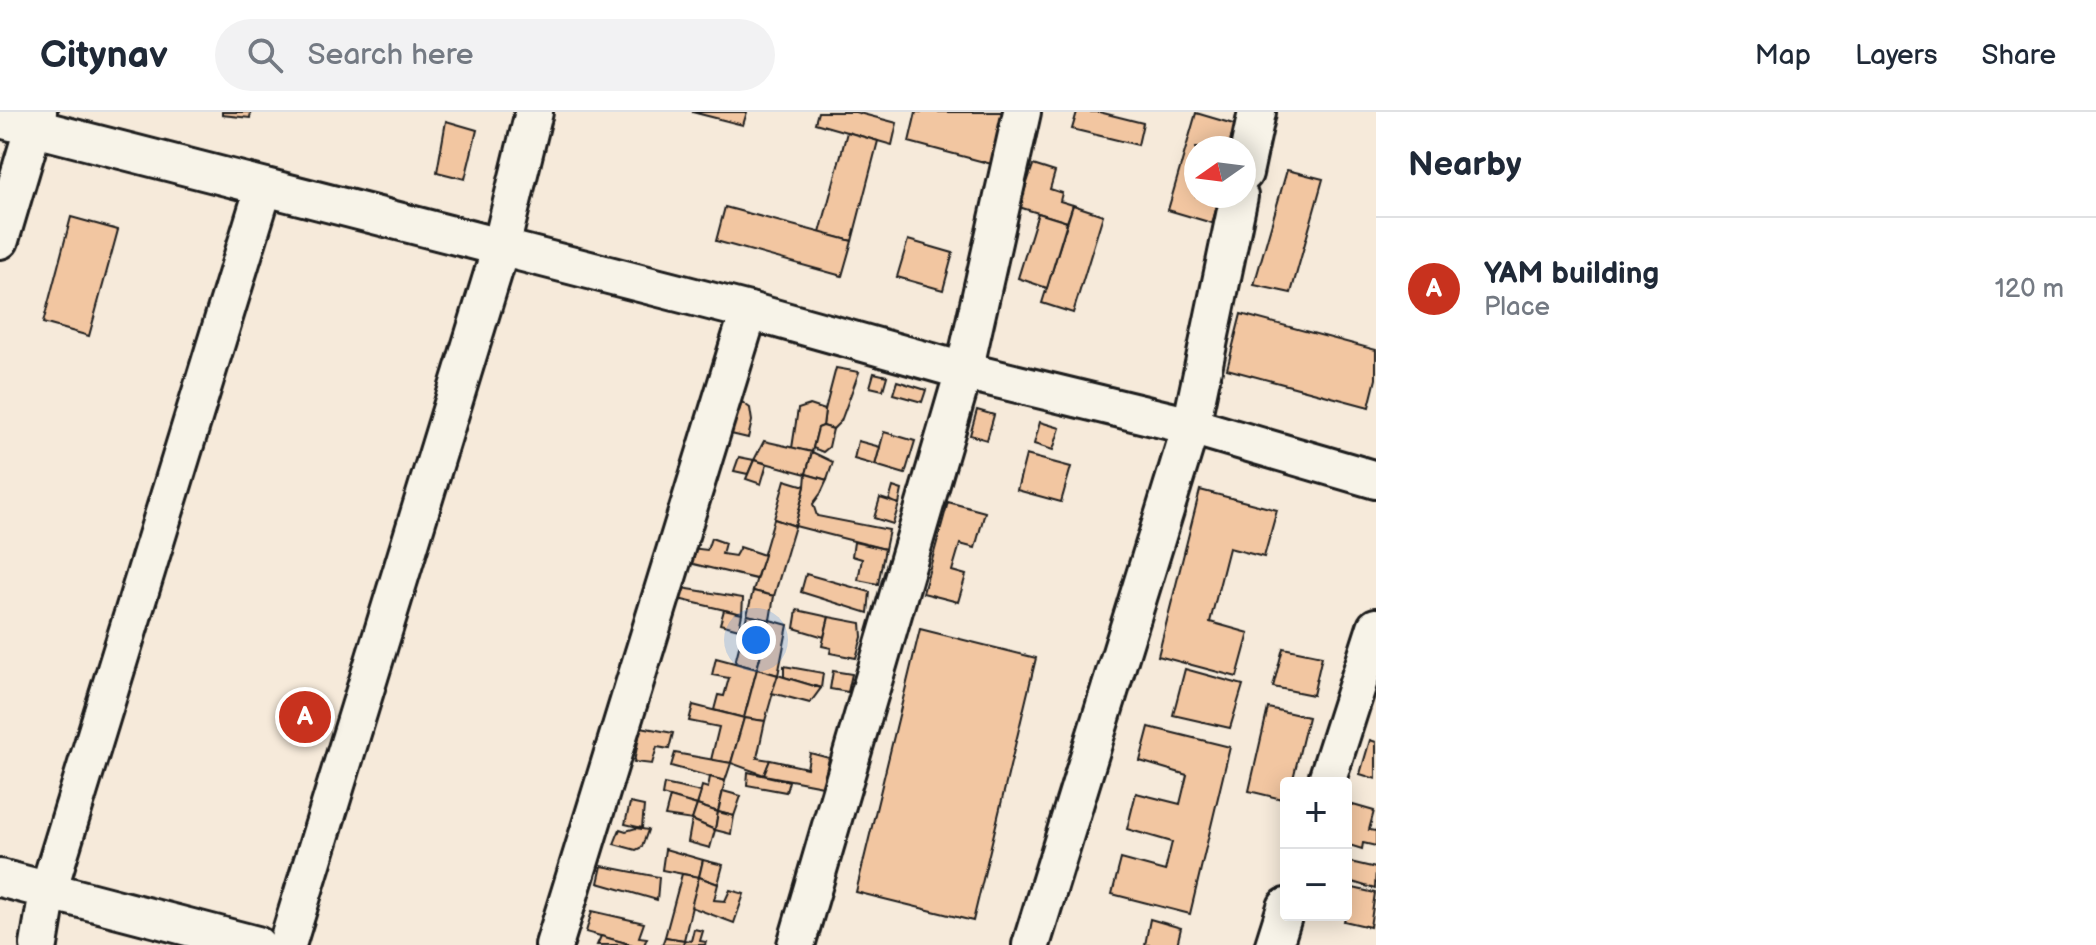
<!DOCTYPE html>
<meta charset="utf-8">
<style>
:root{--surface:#fff;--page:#f2f2f3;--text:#1f2937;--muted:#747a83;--line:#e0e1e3;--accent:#c8321e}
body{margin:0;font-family:"Balsamiq Sans",sans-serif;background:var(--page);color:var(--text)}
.controls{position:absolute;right:24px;bottom:24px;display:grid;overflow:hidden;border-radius:8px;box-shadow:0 4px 20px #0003}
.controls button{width:72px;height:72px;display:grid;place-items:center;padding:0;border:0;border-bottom:2px solid var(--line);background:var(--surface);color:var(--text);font:40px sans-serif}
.compass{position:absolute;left:1184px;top:24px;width:72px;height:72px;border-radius:50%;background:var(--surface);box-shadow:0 4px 20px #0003;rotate:256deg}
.you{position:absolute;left:756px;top:528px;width:28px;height:28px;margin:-20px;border:6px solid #fff;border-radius:50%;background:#1a73e8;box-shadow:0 0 0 12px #1a73e833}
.badge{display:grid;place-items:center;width:52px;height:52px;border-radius:50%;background:var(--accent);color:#fff;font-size:26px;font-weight:700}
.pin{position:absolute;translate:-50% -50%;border:4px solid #fff;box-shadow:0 2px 8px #0006}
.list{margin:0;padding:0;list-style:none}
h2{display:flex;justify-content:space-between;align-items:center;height:104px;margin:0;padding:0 32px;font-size:34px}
h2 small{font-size:26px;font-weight:400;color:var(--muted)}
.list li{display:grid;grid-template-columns:52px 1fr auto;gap:24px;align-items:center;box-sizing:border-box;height:144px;padding:0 32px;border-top:2px solid var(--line)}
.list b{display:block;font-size:30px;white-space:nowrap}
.list p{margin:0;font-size:26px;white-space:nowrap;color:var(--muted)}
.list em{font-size:26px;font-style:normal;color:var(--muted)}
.icon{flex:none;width:44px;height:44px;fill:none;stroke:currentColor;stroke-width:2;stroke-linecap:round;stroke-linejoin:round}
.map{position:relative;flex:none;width:1376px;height:833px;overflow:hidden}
header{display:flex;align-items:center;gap:48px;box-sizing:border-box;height:112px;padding:0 40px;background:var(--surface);border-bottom:2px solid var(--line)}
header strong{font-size:38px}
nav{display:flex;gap:44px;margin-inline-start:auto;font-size:28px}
.search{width:560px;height:72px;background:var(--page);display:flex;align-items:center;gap:20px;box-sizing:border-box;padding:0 28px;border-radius:44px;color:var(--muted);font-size:30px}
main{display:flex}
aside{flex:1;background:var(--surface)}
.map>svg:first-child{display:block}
.building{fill:#f2c6a1;stroke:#1c1c1c;stroke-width:2}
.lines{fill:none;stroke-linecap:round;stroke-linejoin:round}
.minor-casing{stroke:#1c1c1c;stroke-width:42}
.minor{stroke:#f7f3e8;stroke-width:36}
</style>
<header>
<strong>Citynav</strong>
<div class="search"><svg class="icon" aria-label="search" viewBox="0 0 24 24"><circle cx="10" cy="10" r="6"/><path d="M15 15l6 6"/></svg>Search here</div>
<nav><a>Map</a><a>Layers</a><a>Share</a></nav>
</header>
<main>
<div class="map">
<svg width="1376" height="833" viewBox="0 0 1376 833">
<rect width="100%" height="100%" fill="#f6eada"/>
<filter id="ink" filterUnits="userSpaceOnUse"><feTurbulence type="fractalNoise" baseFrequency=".0125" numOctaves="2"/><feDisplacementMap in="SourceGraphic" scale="16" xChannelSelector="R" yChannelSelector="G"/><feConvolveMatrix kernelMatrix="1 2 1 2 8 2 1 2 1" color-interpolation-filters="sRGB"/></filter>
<g filter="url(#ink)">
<!-- building -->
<g class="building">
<path d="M222,0H251L250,6L222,3Z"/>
<path d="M692,0H747L743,13Z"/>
<path d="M818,0H855L897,11L892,33L815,11Z"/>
<path d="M916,0H1013L999,54L909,30Z"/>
<path d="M1077,0H1099L1143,11L1138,33L1072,17Z"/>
<path d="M1196,1L1240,14L1234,36H1196V84H1220L1212,111L1168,98Z"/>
<path d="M446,9L477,18L465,67L437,60Z"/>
<path d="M847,20L878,29L852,129L820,121Z"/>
<path d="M1033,53L1055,60L1050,77L1062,81L1060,89L1073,93L1067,110L1019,95Z"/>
<path d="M1287,58L1323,67L1291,181L1254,173Z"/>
<path d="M1073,93L1103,103L1073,201L1042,191Z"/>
<path d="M725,95L852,129L842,164L716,129Z"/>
<path d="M1038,101L1067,110L1047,176L1018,166Z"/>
<path d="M71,105L118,118L89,224L43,211Z"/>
<path d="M908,128L953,141L943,178L897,165Z"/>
<path d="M1241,202L1376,238V267L1369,295L1227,257Z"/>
<path d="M836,256L859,260L841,309L833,317L823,314L825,298Z"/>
<path d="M874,261L887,264L883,278L870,275Z"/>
<path d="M897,269L926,278L922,290L893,282Z"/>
<path d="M742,290L750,296L752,309L748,326L731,322Z"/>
<path d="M810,293L825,298L823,314L818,316L812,340L792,336L798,297Z"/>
<path d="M977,298L994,303L987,328L970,323Z"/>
<path d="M1040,310L1060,316L1053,338L1034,332Z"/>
<path d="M823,314L833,317L829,335L823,340L813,336L818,316Z"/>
<path d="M884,320L915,329L905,362L875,353Z"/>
<path d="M764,329L812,340L806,362L754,348Z"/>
<path d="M858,329L880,335L875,353L854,347Z"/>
<path d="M812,340L833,350L827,368L806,362Z"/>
<path d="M1026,343L1071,355L1061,390L1017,378Z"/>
<path d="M739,345L754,348L748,362L734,359Z"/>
<path d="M754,348L767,352L761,372L746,367Z"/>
<path d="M806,362L827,368L821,381L813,392L817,404L889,418L885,437L795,414L805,374Z"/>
<path d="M785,368L805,374L795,414L774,407Z"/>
<path d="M893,375L902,378L899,392L889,389Z"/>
<path d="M1200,378L1277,398L1264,445L1229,436L1210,510L1249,521L1237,565L1158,544Z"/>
<path d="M880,386L899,392L893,412L874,406Z"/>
<path d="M948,390L985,400L975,436L960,432L952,459L966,463L958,490L923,481Z"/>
<path d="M774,407L795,414L774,484L753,479Z"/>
<path d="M711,426L725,431L722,442L735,444L740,435L764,443L756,467L685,450L691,436L707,438Z"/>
<path d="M854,430L885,437L878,472L858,468L862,447L852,444Z"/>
<path d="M806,462L870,480L868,501L801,480Z"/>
<path d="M682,476L743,486L742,502L678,487Z"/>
<path d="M753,479L774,484L770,508L747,503Z"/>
<path d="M724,498L742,502L739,517L720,512Z"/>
<path d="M797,498L829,505L824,525L794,516Z"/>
<path d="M747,503L770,508L757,557L735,551Z"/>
<path d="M829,505L861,511L862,525L856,546L830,541L831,536L822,534Z"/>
<path d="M770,508L788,513L778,563L757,557Z"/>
<path d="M920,517L1036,546L973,809L856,780Z"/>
<path d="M1283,536L1322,544L1313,583L1273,575Z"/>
<path d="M716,546L757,557L744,606L714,598L718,583L724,584L729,566L712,563Z"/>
<path d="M784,554L823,561L821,576L784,565Z"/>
<path d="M757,557L778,563L765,609L744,606Z"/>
<path d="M1185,557L1243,573L1230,616L1173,603Z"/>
<path d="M833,559L852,562L848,580L830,577Z"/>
<path d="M778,563L784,565L821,576L810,591L772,581Z"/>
<path d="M693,593L744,606L731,651L711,648L719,615L689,609Z"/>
<path d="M1268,596L1308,605L1292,671H1286V688L1249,679Z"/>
<path d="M744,606L765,609L757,646L770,648L764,663L731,651Z"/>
<path d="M641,615L673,621L669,637L657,635L652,652L634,650Z"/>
<path d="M1149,615L1230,635L1190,802L1112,782L1121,747L1165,759L1172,730L1127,717L1136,681L1180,692L1187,663L1140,649Z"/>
<path d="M1370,628L1376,630V667L1360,662Z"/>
<path d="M675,641L731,651L725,669L671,654Z"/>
<path d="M810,641L829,646L823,674L764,663L770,648L807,656Z"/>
<path d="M748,660L789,669L786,680L747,673Z"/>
<path d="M710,665L725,669L718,700L697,693L702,674L708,676Z"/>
<path d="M664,672L701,680L697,693L662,683Z"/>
<path d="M723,679L741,684L734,704L718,700Z"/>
<path d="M670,685L697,693L692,708L665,704Z"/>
<path d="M630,691L644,694L642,716L625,712Z"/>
<path d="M1346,691L1374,699L1369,718L1376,719V734L1363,731L1362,737L1346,732Z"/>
<path d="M697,693L718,700L715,718L692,708Z"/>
<path d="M718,700L734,704L731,722L715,718Z"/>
<path d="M692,708L715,718L710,736L688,730Z"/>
<path d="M636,716L648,718L642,735L636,738L614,732L620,717L626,719Z"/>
<path d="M665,737L703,748L699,765L662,758Z"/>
<path d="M703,748L723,753L718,772L699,765Z"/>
<path d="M1346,749L1376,756L1375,777L1346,768Z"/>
<path d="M602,754L659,765L657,788L598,771Z"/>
<path d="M682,762L699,765L684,828L665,825Z"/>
<path d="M699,765L718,772L714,788L725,789L730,778L744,782L734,811L691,795Z"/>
<path d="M1353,776L1375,781L1370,815L1344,809Z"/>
<path d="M592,799L644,811L639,825L647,826L644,833H633L586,820Z"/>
<path d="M1150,807L1181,816L1177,833H1145Z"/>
<path d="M694,817L703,819L700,829L706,830L705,833H683L684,828L691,829Z"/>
<path d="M601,824L633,833H597Z"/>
<path d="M665,825L684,828L683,833H662Z"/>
</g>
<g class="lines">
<defs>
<g id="minor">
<path d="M0,7L749,199L964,259L1191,314L1376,368"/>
<path d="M1244,61L1257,0"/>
<path d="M0,128L38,0"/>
<path d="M1326,671L1376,515"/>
<path d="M0,766L257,833"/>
<path d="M39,833L48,779L264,75"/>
<path d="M287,833L501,135L534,0"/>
<path d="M554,833L749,199"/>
<path d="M796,833L964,259L1022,0"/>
<path d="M1031,833L1191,314L1239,84"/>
<path d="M1274,833L1286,795"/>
</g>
</defs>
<!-- minor casing -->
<use href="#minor" class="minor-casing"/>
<!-- minor -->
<use href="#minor" class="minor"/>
</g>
</g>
</svg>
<div class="controls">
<button>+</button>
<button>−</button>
</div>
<svg class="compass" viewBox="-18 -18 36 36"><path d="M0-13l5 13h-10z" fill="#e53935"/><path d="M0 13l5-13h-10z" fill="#747a83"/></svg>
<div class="you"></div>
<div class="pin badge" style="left:305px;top:605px">A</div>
</div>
<aside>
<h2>Nearby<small></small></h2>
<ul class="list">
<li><span class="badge">A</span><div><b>YAM building</b><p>Place</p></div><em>120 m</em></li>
</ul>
</aside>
</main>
